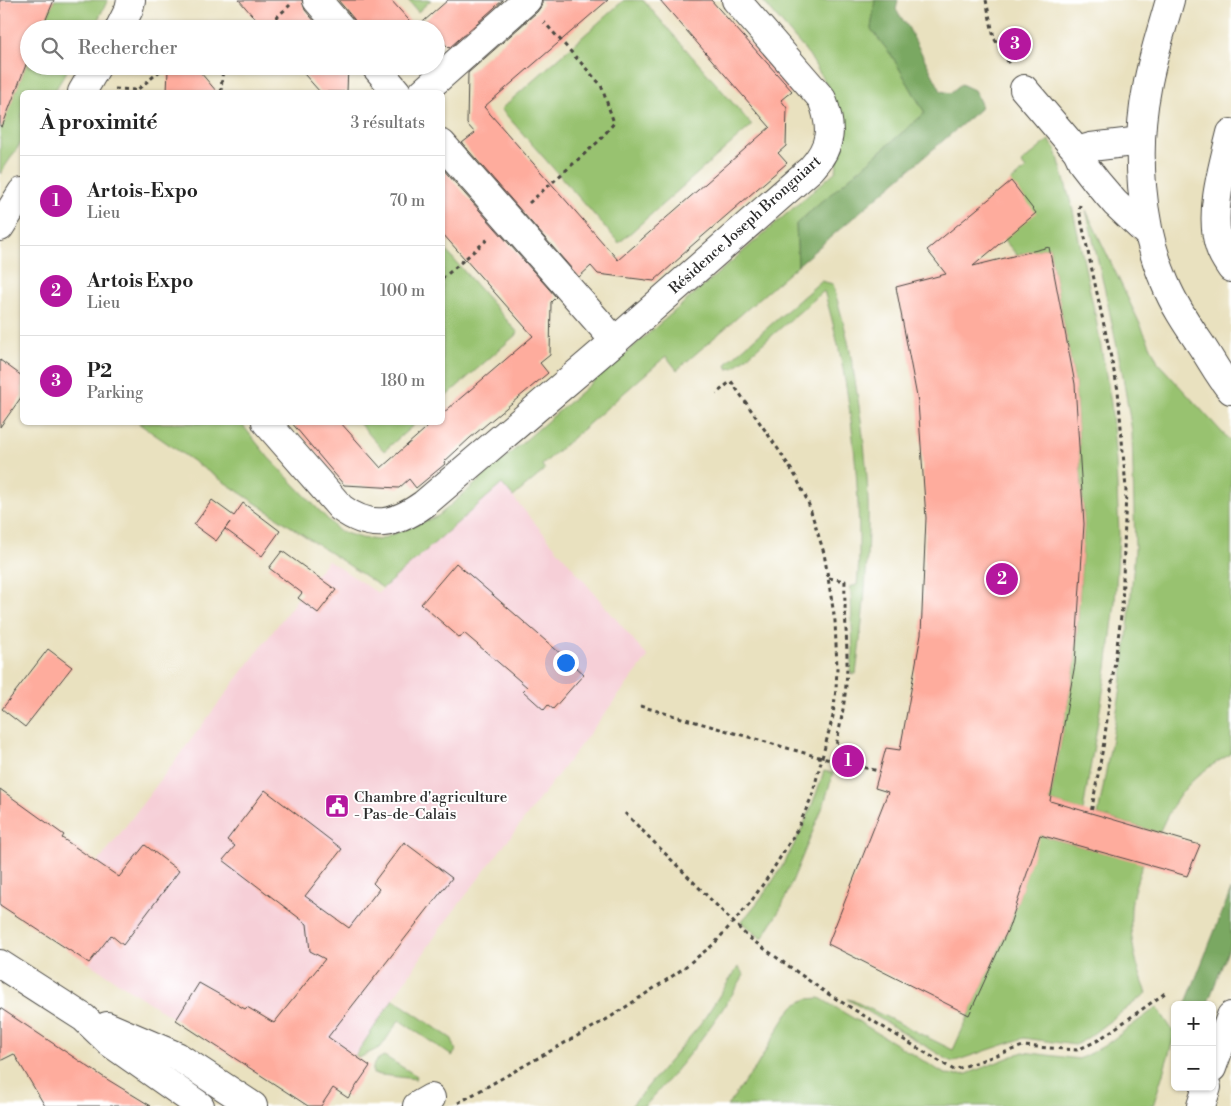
<!DOCTYPE html>
<html lang="fr">
<meta charset="utf-8">
<style>
:root{--surface:#fff;--page:#f6f6f6;--text:#222;--muted:#767676;--line:#e0e0e0;--accent:#b5179e}
body{margin:0;font-family:"Libre Bodoni",serif;background:var(--page);color:var(--text)}
.controls{position:absolute;right:15px;bottom:15px;display:grid;overflow:hidden;border-radius:8px;box-shadow:0 1px 4px #0004}
.controls button{width:45px;height:45px;display:grid;place-items:center;padding:0;border:0;border-bottom:1px solid var(--line);background:var(--surface);color:var(--text);font:25px sans-serif}
.you{position:absolute;left:565px;top:662px;width:18px;height:18px;margin:-12px;border:4px solid #fff;border-radius:50%;background:#1a73e8;box-shadow:0 0 0 8px #1a73e833}
.badge{display:grid;place-items:center;width:32px;height:32px;border-radius:50%;background:var(--accent);color:#fff;font-size:16px;font-weight:700}
.pin{position:absolute;translate:-50% -50%;border:2px solid #fff;box-shadow:0 1px 5px #0006}
.list{margin:0;padding:0;list-style:none}
h2{display:flex;justify-content:space-between;align-items:center;height:65px;margin:0;padding:0 20px;font-size:21px}
h2 small{font-size:16px;font-weight:400;color:var(--muted)}
.list li{display:grid;grid-template-columns:32px 1fr auto;gap:15px;align-items:center;box-sizing:border-box;height:90px;padding:0 20px;border-top:1px solid var(--line)}
.list b{display:block;font-size:19px;white-space:nowrap}
.list p{margin:0;font-size:16px;white-space:nowrap;color:var(--muted)}
.list em{font-size:16px;font-style:normal;color:var(--muted)}
.icon{flex:none;width:28px;height:28px;fill:none;stroke:currentColor;stroke-width:2;stroke-linecap:round;stroke-linejoin:round}
.map{position:relative;flex:none;width:1231px;height:1106px;overflow:hidden}
.search{position:absolute;background:var(--surface);box-shadow:0 1px 4px #0004;left:20px;top:20px;width:425px;height:55px;display:flex;align-items:center;gap:12px;box-sizing:border-box;padding:0 18px;border-radius:28px;color:var(--muted);font-size:19px}
.panel{position:absolute;background:var(--surface);box-shadow:0 1px 4px #0004;left:20px;top:90px;width:425px;height:335px;border-radius:8px}
.map>svg:first-child{display:block}
.built{fill:#f6cfd7}
.green{fill:#98c26f;stroke:#62764d}
.forest{fill:#7aa862;stroke:#526a46}
.building{fill:#feac9d}
.lines{fill:none;stroke-linecap:round;stroke-linejoin:round}
.minor-casing{stroke:#484641;stroke-width:30}
.major-casing{stroke:#484641;stroke-width:30}
.path{stroke:#484641;stroke-width:3;stroke-dasharray:4 4;stroke-linecap:butt}
.minor{stroke:#fff;stroke-width:28}
.major{stroke:#fff;stroke-width:28}
.labels{text-anchor:middle;dominant-baseline:central;stroke-width:4;stroke-linejoin:round;paint-order:stroke}
.street-label{font-size:15px;fill:#2b2b2b;stroke:#fff}
.poi-label{font-size:15px;fill:#2b2b2b;stroke:#fff;text-anchor:start}
</style>
<div class="map">
<svg width="1231" height="1106" viewBox="0 0 1231 1106">
<rect width="100%" height="100%" fill="#fff"/>
<filter id="ink" filterUnits="userSpaceOnUse"><feTurbulence type="fractalNoise" baseFrequency=".02" numOctaves="2"/><feDisplacementMap in="SourceGraphic" scale="10" xChannelSelector="R" yChannelSelector="G"/><feConvolveMatrix kernelMatrix="1 2 1 2 8 2 1 2 1" color-interpolation-filters="sRGB"/></filter>
<filter id="wash" filterUnits="userSpaceOnUse"><feTurbulence type="fractalNoise" baseFrequency=".0096" numOctaves="4" result="noise"/><feDisplacementMap in="SourceGraphic" scale="20" xChannelSelector="R" yChannelSelector="G"/><feGaussianBlur stdDeviation="1.12" result="paint"/><feColorMatrix in="noise" values="0 0 0 0 0 0 0 0 0 0 0 0 0 0 0 0 0 1.4 0 .05"/><feComposite in="paint" operator="in"/></filter>
<g filter="url(#wash)">
<rect width="100%" height="100%" fill="#e9e1bf"/>
<!-- built -->
<path class="built" d="M502,484L648,657L440,929L321,1106H308L44,934L317,573L328,560L378,593Z"/>
<!-- green -->
<g class="green">
<path d="M54,0H108L93,29H42Z"/>
<path d="M408,0H431L418,12Z"/>
<path d="M624,0H643L752,125L619,243L501,109Z"/>
<path d="M762,0H875L871,29L892,56L925,113L796,224L798,265L677,370L666,356L542,465L545,470L513,497L502,484L383,588L203,468L138,423H241L268,457L339,531L361,538L379,540L438,516L836,171L841,135L831,92L809,55Z"/>
<path d="M29,57V66H70L54,92H22V141L0,174V131Z"/>
<path d="M1049,140L1056,150L1073,211L1096,319L1111,403L1116,463L1119,535L1115,603L1107,668L1083,811L1050,801L1075,664L1084,524L1075,384L1049,247L1017,255L1004,240L1011,181L1026,169L1021,163Z"/>
<path d="M1086,210L1159,364L1231,442V754C1192,775 1177,793 1159,833L1098,815L1120,694L1128,629L1135,550L1132,431L1122,371L1106,295Z"/>
<path d="M443,247L518,333L443,399H442Z"/>
<path d="M821,281L833,284C839,308 847,332 851,357C861,414 870,473 868,531C867,579 862,627 856,674H852L850,671L853,653L851,593L849,587L857,585C860,559 859,532 858,505C855,433 845,361 824,291L734,368L728,369L726,366L729,361Z"/>
<path d="M359,423H416L384,451Z"/>
<path d="M824,771L833,773L824,804L782,906L762,939L741,922C781,878 806,827 824,771Z"/>
<path d="M1039,835L1143,863C1138,878 1132,893 1131,909C1129,938 1136,966 1147,993L1086,1039L1075,1045L1024,1038L952,1062L847,999L852,1000L953,1050L1009,927Z"/>
<path d="M738,967L744,975C716,1023 682,1065 645,1106H631L700,1025Z"/>
<path d="M820,998L945,1074L958,1075L967,1074L1023,1052L1079,1059L1104,1046L1157,1007L1175,1034L1153,1106H727L756,1067L787,1014L795,1005L807,999Z"/>
<path d="M393,999L452,1039L456,1051L452,1056L399,1020L381,1047L359,1058L355,1056Z"/>
<path d="M384,1056L417,1076L416,1079L373,1074C372,1064 375,1060 384,1056Z"/>
</g>
<!-- forest -->
<g class="forest">
<path d="M875,0H898L896,10L908,27L941,91L950,93L961,84L974,90L981,104L980,109L798,265L796,224L925,113L892,56L871,29Z"/>
<path d="M1231,890V943L1207,1005H1185Z"/>
</g>
<g id="blocks">
<!-- building -->
<g class="building">
<path d="M0,0H54L42,29H29V57L2,127L0,126Z"/>
<path d="M239,0H302L305,10L321,29H264Z"/>
<path d="M338,0H391L416,28L448,0H503L449,48L436,35V29H357L354,19Z"/>
<path d="M542,0H608L484,107L618,260L770,127L660,0H711L792,91L781,100L787,108L786,146L778,153L787,163L681,255L682,256L654,281L598,274L591,266L579,277L462,143L475,133L467,124L468,73L537,12L542,5Z"/>
<path d="M180,66H195L217,92H167L168,70H180Z"/>
<path d="M297,66H348L347,92H320Z"/>
<path d="M442,168L556,297L551,302L550,355L540,363L548,373L470,438L444,462L445,464L416,488L409,479L399,488L344,485L291,422H340L381,468L433,422H442V414L533,336L442,233Z"/>
<path d="M1011,181L1036,213L973,266L1049,247L1075,384L1084,524L1075,664L1050,801L1200,845L1187,876L1040,835L1009,927L969,1015L828,944L888,792L875,788L886,748L900,750L921,635L926,518L918,402L896,287L946,274L927,250Z"/>
<path d="M0,360L22,376V396L0,427Z"/>
<path d="M212,500L234,516L243,503L280,531L262,556L225,529L230,522L216,541L194,525Z"/>
<path d="M282,551L336,590L318,613L298,598L302,593L269,568Z"/>
<path d="M456,563L584,674L553,709L548,705L544,710L523,691L527,687L464,633L460,638L421,604Z"/>
<path d="M48,649L72,667L25,727L2,709Z"/>
<path d="M0,789L64,835L62,838L119,877L145,845L179,871L123,945L111,935L89,963L0,905Z"/>
<path d="M265,790L342,849L305,896L349,928L379,889L373,883L404,842L452,878L328,1037L370,1066L348,1098L333,1088L321,1106H308L176,1020L199,983L245,1009L247,1007L274,1023L325,959L310,951L307,924L223,860L235,846L227,840Z"/>
<path d="M0,1008L105,1078L151,1106H45L14,1054L0,1061Z"/>
</g>
</g>
</g>
<g filter="url(#ink)">
<use href="#blocks" fill-opacity="0" stroke="#484641" stroke-width="1"/>
<g class="lines">
<defs>
<g id="minor">
<path d="M317,0L342,29"/>
<path d="M1170,0C1162,29 1152,58 1147,88C1135,149 1140,226 1165,283C1174,305 1186,323 1199,342C1210,358 1219,376 1231,390"/>
<path d="M119,29L129,9L131,0"/>
<path d="M375,66L397,92"/>
<path d="M1024,89L1077,151L1083,164L1097,182L1115,203L1149,235"/>
<path d="M82,92L97,66"/>
<path d="M423,92L527,0"/>
<path d="M1231,133C1223,166 1208,215 1220,248C1222,255 1227,262 1231,268"/>
<path d="M442,144L615,341"/>
<path d="M1077,151L1091,147L1141,141"/>
<path d="M0,227L22,192"/>
<path d="M266,422L341,508C371,530 395,525 424,504L615,341L811,169C832,146 833,128 822,99L736,0"/>
<path d="M0,964L84,1018L109,1042L200,1106"/>
<path d="M107,1026L177,1056L253,1106"/>
<path d="M417,1106L431,1098"/>
</g>
<g id="major">
<path d="M1212,1068L1231,1016"/>
<path d="M1201,1106L1207,1087"/>
</g>
</defs>
<!-- minor casing -->
<use href="#minor" class="minor-casing"/>
<!-- major casing -->
<use href="#major" class="major-casing"/>
<!-- path -->
<g class="path">
<path d="M986,0L994,38L1010,65"/>
<path d="M264,29L290,5"/>
<path d="M202,66L207,70L223,67"/>
<path d="M115,89L137,90L166,66"/>
<path d="M221,92L223,66"/>
<path d="M529,203L599,141L614,123L601,85L544,22"/>
<path d="M1080,205L1079,210L1118,390L1126,489L1122,609L1104,742L1091,813"/>
<path d="M442,279L489,238"/>
<path d="M829,578L845,581C844,608 847,635 847,662C847,696 840,727 833,760"/>
<path d="M640,706L822,758L879,771"/>
<path d="M625,813L748,937L825,992L954,1070L1023,1046L1077,1050L1097,1041L1168,991"/>
<path d="M458,1103L609,1018L677,973L714,944L750,903L770,874L797,830L812,796L833,716L836,689L837,668L835,621L824,553L808,502L796,477L778,449L731,381L716,394"/>
</g>
<!-- minor -->
<use href="#minor" class="minor"/>
<!-- major -->
<use href="#major" class="major"/>
</g>
</g>
<!-- icons -->
<defs>
<symbol id="civic-square" viewBox="-11 -11 22 22"><rect x="-9" y="-9" width="18" height="18" rx="4" fill="#b5179e" stroke="#fff"/><path d="M-.6-6.5H3V-4.5H.6V-3L4-1V1h2V6H-6V1h2V-1L-.6-3ZM-1.2 2.5V6h2.4V2.5Z" fill="#fff"/></symbol>
</defs>
<g fill-rule="evenodd">
<use href="#civic-square" x="323" y="792" width="28" height="28"/>
</g>
<g class="labels">
<!-- street labels -->
<g class="street-label">
<text transform="translate(745 225) rotate(-42)">Résidence Joseph Brongniart</text>
</g>
<!-- poi labels -->
<g class="poi-label">
<text x="354" y="797">Chambre d'agriculture<tspan x="354" dy="17">- Pas-de-Calais</tspan></text>
</g>
</g>
</svg>
<div class="controls">
<button>+</button>
<button>−</button>
</div>
<div class="you"></div>
<div class="pin badge" style="left:848px;top:761px">1</div>
<div class="pin badge" style="left:1002px;top:579px">2</div>
<div class="pin badge" style="left:1015px;top:44px">3</div>
<div class="search"><svg class="icon" aria-label="search" viewBox="0 0 24 24"><circle cx="10" cy="10" r="6"/><path d="M15 15l6 6"/></svg>Rechercher</div>
<section class="panel">
<h2>À proximité<small>3 résultats</small></h2>
<ul class="list">
<li><span class="badge">1</span><div><b>Artois-Expo</b><p>Lieu</p></div><em>70 m</em></li>
<li><span class="badge">2</span><div><b>Artois Expo</b><p>Lieu</p></div><em>100 m</em></li>
<li><span class="badge">3</span><div><b>P2</b><p>Parking</p></div><em>180 m</em></li>
</ul>
</section>
</div>
